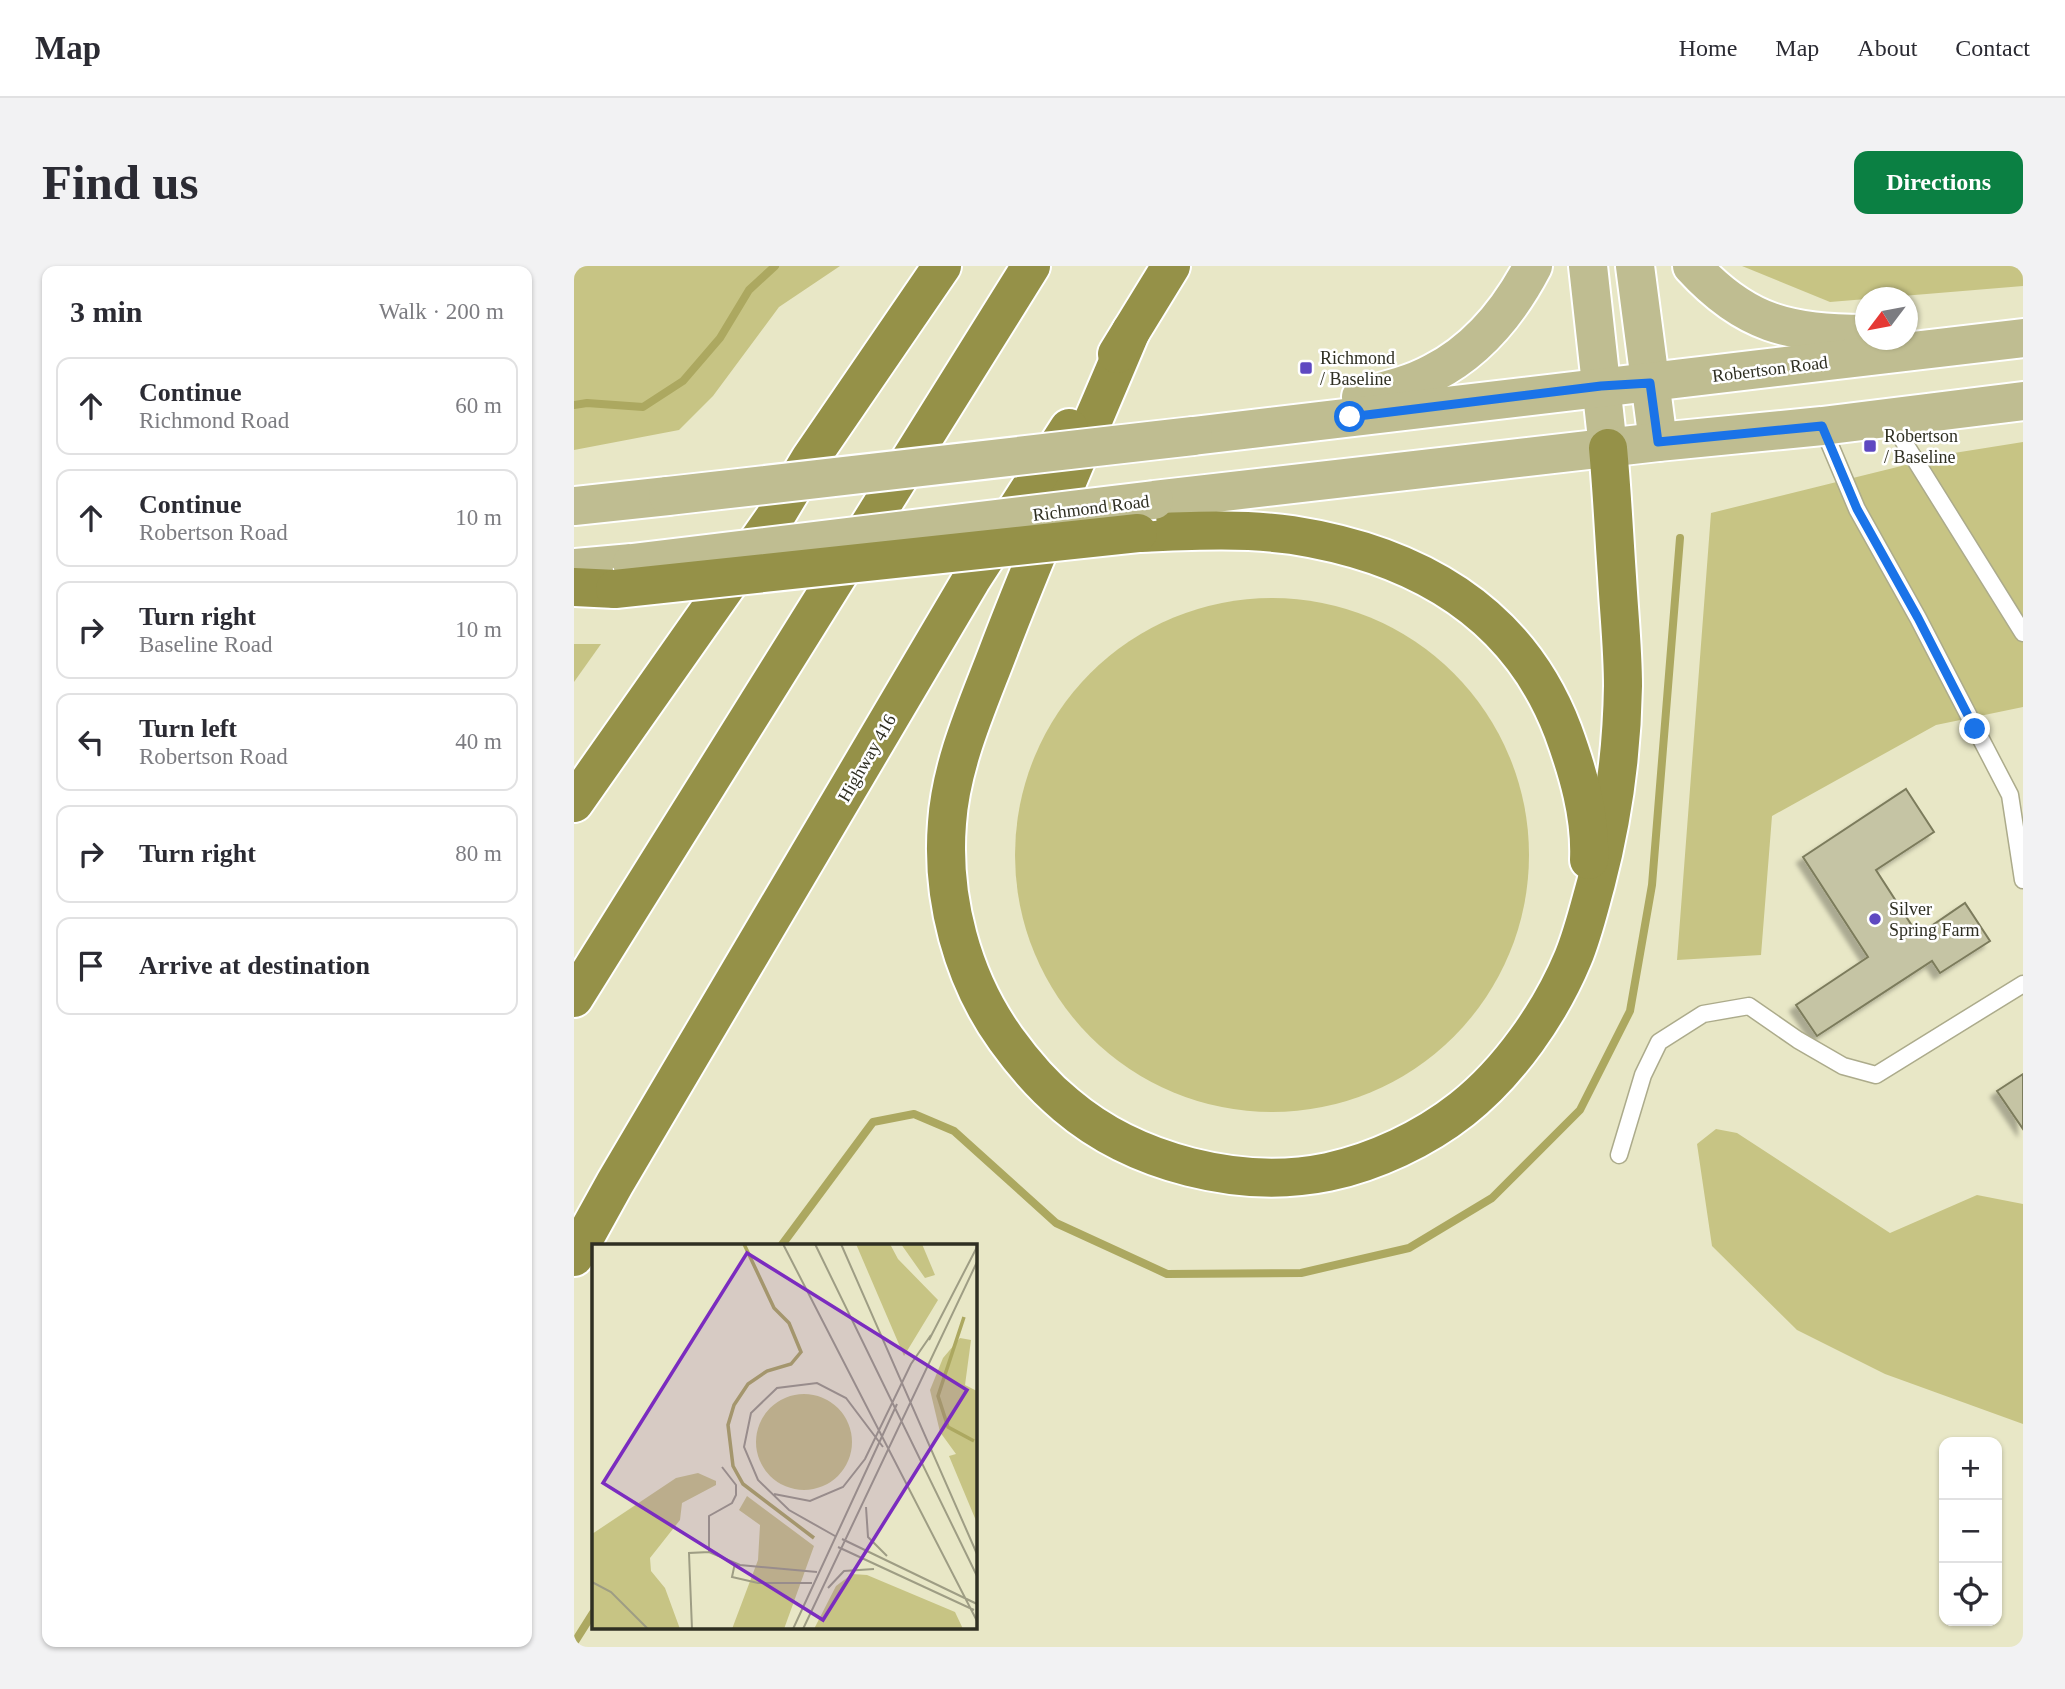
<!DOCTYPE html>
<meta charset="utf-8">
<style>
:root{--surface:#fff;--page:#f2f2f3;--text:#2b2b33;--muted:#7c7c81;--line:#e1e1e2;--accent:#0b8043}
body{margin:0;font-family:Georgia,serif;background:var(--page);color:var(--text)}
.controls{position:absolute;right:21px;bottom:21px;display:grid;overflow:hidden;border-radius:14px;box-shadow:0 2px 5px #0004}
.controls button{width:63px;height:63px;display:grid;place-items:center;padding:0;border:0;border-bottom:2px solid var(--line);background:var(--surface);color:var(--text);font:35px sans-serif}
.compass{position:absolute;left:1281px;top:21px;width:63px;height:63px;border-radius:50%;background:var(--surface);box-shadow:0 2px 5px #0004;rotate:238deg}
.stop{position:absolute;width:21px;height:21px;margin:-16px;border:5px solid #1a73e8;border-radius:50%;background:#fff}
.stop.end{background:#1a73e8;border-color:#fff;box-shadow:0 2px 7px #0008}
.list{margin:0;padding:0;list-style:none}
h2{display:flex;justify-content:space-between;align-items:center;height:91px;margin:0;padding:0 28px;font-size:30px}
h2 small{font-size:23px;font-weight:400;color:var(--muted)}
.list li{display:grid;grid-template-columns:46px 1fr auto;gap:21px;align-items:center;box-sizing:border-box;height:98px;margin:0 14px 14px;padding:0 14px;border:2px solid var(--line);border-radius:14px}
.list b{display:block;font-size:26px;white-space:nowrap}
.list p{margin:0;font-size:23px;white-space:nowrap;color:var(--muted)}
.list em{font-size:23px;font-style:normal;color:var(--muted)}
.icon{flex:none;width:38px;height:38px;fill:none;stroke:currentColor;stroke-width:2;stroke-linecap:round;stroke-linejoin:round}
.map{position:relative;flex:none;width:1449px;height:1381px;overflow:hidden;border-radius:14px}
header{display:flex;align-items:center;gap:42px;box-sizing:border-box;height:98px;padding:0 35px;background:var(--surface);border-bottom:2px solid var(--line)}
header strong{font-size:33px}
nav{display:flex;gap:38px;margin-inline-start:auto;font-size:24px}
.intro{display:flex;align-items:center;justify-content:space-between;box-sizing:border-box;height:168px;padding:0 42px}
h1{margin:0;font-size:49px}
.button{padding:18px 32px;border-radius:14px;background:var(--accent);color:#fff;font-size:24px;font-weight:700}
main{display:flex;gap:42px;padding:0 42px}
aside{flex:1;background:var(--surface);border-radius:14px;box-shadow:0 2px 5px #0004}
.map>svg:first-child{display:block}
.green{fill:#c7c484}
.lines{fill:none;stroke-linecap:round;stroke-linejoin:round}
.stream{stroke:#aca860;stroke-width:8}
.building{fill:#c5c4a4;stroke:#7c7b5c;stroke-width:2;filter:url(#shadow)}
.service-casing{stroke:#acab8b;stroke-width:19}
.primary-casing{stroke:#fff;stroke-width:42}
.motorway-casing{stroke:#fff;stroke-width:42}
.service{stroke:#fff;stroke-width:16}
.primary{stroke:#bfbd91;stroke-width:38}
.motorway{stroke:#959148;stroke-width:38}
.primary-bridge-casing{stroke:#fff;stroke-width:42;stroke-linecap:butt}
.motorway-bridge-casing{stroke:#fff;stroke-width:42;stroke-linecap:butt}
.primary-bridge{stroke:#bfbd91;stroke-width:38}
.motorway-bridge{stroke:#959148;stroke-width:38}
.route{stroke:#1a73e8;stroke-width:9}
.poi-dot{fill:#5e48c1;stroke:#fff;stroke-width:2.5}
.labels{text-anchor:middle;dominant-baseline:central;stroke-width:5;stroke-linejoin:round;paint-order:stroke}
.poi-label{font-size:18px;fill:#2f2f22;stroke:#fff;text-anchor:start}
.street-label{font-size:18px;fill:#2f2f22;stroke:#fff}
.inset-river{fill:none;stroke:#aca860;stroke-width:3.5}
.inset-road{fill:none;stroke:#9e9d84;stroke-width:2}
.view{fill:#7b2cbf;fill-opacity:0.15;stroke:#7b2cbf;stroke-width:3.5}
.inset-edge{fill:none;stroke:#2f2f22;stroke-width:3.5}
</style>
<header>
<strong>Map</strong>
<nav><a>Home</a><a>Map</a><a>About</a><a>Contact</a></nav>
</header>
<div class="intro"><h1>Find us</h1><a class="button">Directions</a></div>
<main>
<aside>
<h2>3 min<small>Walk · 200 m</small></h2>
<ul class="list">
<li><svg class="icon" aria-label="ahead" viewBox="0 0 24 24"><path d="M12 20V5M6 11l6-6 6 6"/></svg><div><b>Continue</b><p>Richmond Road</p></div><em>60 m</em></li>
<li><svg class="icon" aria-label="ahead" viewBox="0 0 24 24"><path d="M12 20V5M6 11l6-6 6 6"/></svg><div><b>Continue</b><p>Robertson Road</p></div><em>10 m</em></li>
<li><svg class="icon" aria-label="right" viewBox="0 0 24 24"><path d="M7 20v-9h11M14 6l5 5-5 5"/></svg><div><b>Turn right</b><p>Baseline Road</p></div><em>10 m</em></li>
<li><svg class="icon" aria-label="left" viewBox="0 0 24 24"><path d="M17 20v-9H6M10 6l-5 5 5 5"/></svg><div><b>Turn left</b><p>Robertson Road</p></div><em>40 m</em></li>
<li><svg class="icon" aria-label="right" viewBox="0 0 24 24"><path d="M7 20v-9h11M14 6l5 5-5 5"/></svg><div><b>Turn right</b></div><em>80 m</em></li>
<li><svg class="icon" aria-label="arrive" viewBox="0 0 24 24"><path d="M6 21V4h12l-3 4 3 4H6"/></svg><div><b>Arrive at destination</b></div></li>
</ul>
</aside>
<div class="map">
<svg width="1449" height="1381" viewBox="0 0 1449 1381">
<defs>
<filter id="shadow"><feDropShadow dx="-6" dy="6" stdDeviation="2" flood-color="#0004"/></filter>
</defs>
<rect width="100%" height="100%" fill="#e8e7c6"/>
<!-- green -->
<g class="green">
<path d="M0,0H266L205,41L139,130L105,164L0,184Z"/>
<path d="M1168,0H1449V20L1256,36Z"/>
<path d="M1449,176V441L1362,459L1198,550L1187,689L1103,694L1137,247L1380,187Z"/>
<circle cx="698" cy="589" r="257"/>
<path d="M0,378H27L0,416Z"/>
<path d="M1142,863L1163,867L1316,967L1403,929L1449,938V1158L1311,1108L1223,1064L1138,980L1123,878Z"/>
</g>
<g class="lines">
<!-- stream -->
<g class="stream">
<path d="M0,139L13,137L69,141L109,115L146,72L175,24L201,0"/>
<path d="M207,980L299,856L340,848L380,865L482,957L593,1008L727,1007L835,982L918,932L1006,844L1056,745L1078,619L1106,272"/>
<path d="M0,1377L19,1347"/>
</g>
</g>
<!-- building -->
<g class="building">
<path d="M1332,523L1360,566L1302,604L1344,669L1391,637L1416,675L1366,707L1358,695L1243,770L1222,739L1294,691L1229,591Z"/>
<path d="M1449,808V863L1423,825Z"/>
</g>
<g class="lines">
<defs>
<g id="service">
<path d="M1315,152L1449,367"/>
<path d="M1248,160L1283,243L1344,352L1436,529L1449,614"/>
<path d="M1045,889L1069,809L1085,776L1129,748L1175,740L1224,774L1269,800L1302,809L1449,718"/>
</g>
<g id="primary">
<path d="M1014,0L1034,182"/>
<path d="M1061,0L1084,176"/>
<path d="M1118,0C1172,59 1215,67 1292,68"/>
<path d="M787,131C811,125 837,119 859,107C904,84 936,44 959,0"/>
<path d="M619,170L1449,72"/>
<path d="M580,234L1084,176L1248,160L1449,135"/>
<path d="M0,240L94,230"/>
<path d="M0,302L58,297"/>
</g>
<g id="motorway">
<path d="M557,65C512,172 465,278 424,386C403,441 377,498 373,557C367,632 388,712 432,773C450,798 469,820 492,839C560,897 667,924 754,906C801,896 850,873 888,843C935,806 976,747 999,692C1009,668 1015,642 1022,617C1039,552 1048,486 1049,420C1049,384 1045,347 1043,311C1040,268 1038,225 1034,182"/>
<path d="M543,88L597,0"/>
<path d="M564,267C615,265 668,262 718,269C840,288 943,344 989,465C1004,506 1017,550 1015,594"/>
<path d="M0,321L41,323"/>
<path d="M0,537L203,248L236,193L368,0"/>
<path d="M0,732L457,0"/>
<path d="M0,991L41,917L397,314L495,162"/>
</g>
</defs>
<!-- service casing -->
<use href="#service" class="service-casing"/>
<!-- primary casing -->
<use href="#primary" class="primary-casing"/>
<!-- motorway casing -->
<use href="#motorway" class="motorway-casing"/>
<!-- service -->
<use href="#service" class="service"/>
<!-- primary -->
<use href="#primary" class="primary"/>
<!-- motorway -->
<use href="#motorway" class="motorway"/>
<defs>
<g id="primary-bridge">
<path d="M94,230L619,170"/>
<path d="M58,297L580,234"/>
</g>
<path id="motorway-bridge" d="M41,323L564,267"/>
</defs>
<!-- primary-bridge casing -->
<use href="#primary-bridge" class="primary-bridge-casing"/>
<!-- motorway-bridge casing -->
<use href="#motorway-bridge" class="motorway-bridge-casing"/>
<!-- primary-bridge -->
<use href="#primary-bridge" class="primary-bridge"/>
<!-- motorway-bridge -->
<use href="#motorway-bridge" class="motorway-bridge"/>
</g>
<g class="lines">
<!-- route -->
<path class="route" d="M776,151L1027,120L1076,117L1084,176L1248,160L1283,243L1344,352L1401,463"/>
</g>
<!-- markers -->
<g class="poi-dot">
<rect x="725" y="95" width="14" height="14" rx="3.5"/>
<rect x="1289" y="173" width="14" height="14" rx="3.5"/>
<circle cx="1301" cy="653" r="7"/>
</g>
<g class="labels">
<!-- poi labels -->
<g class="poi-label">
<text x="746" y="92">Richmond<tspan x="746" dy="21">/ Baseline</tspan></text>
<text x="1310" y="170">Robertson<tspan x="1310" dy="21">/ Baseline</tspan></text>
<text x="1315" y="643">Silver<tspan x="1315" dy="21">Spring Farm</tspan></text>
</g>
<!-- street labels -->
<g class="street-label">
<text transform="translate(1196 103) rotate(-7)">Robertson Road</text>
<text transform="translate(517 242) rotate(-7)">Richmond Road</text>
<text transform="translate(293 492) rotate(-60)">Highway 416</text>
</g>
</g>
<!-- overview -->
<g transform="translate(18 978)">
<rect width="385" height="385" fill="#e8e7c6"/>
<path d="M264,0H298L306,15L346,56L312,112ZM309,0H330L343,31L333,34ZM368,94L379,96L373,141L385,147V279L357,212L364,210L348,188L338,146L351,114ZM164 198a48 48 0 1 1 96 0a48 48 0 1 1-96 0ZM106,229L124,237V241L90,259L88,276L58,314L59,327L73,344L88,385H0V290L84,234ZM155,252L222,302L192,385H140L166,316L168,281L147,266ZM260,330L275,331L363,368L371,385H222L244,342Z" fill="#c7c484"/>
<path class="inset-river" d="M152,0L182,64L197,79L209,108L199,120L175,127L156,140L142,161L136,181L141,222L151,240L222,294M372,73L346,152L356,183L382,197"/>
<path class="inset-road" d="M191,0L385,377M223,0L385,332M249,0L385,310M337,96L385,3M182,250L218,257L251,243L273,215L319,120L339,91M274,263L276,293L295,312M243,292L197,266L166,236L152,203L159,169L185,144L225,139L254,154L291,203M250,295L385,360M246,303L382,366M117,308L148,321L225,328M143,319L140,333L166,339H220M0,338L19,348L56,385M236,344L252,327L282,325M100,385L97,309L117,308V272L140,259L144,251V241L130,223M201,385L305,160M211,385L385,18"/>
<path class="view" d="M155,9L375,146L231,376L11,239Z"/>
<rect width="385" height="385" class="inset-edge"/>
</g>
</svg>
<div class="controls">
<button>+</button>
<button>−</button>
<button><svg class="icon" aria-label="locate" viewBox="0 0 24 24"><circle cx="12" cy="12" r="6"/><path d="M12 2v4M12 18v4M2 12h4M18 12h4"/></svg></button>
</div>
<svg class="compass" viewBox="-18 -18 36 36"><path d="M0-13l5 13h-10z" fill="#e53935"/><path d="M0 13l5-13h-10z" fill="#7c7c81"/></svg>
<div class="stop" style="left:776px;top:151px"></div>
<div class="stop end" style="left:1401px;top:463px"></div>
</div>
</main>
